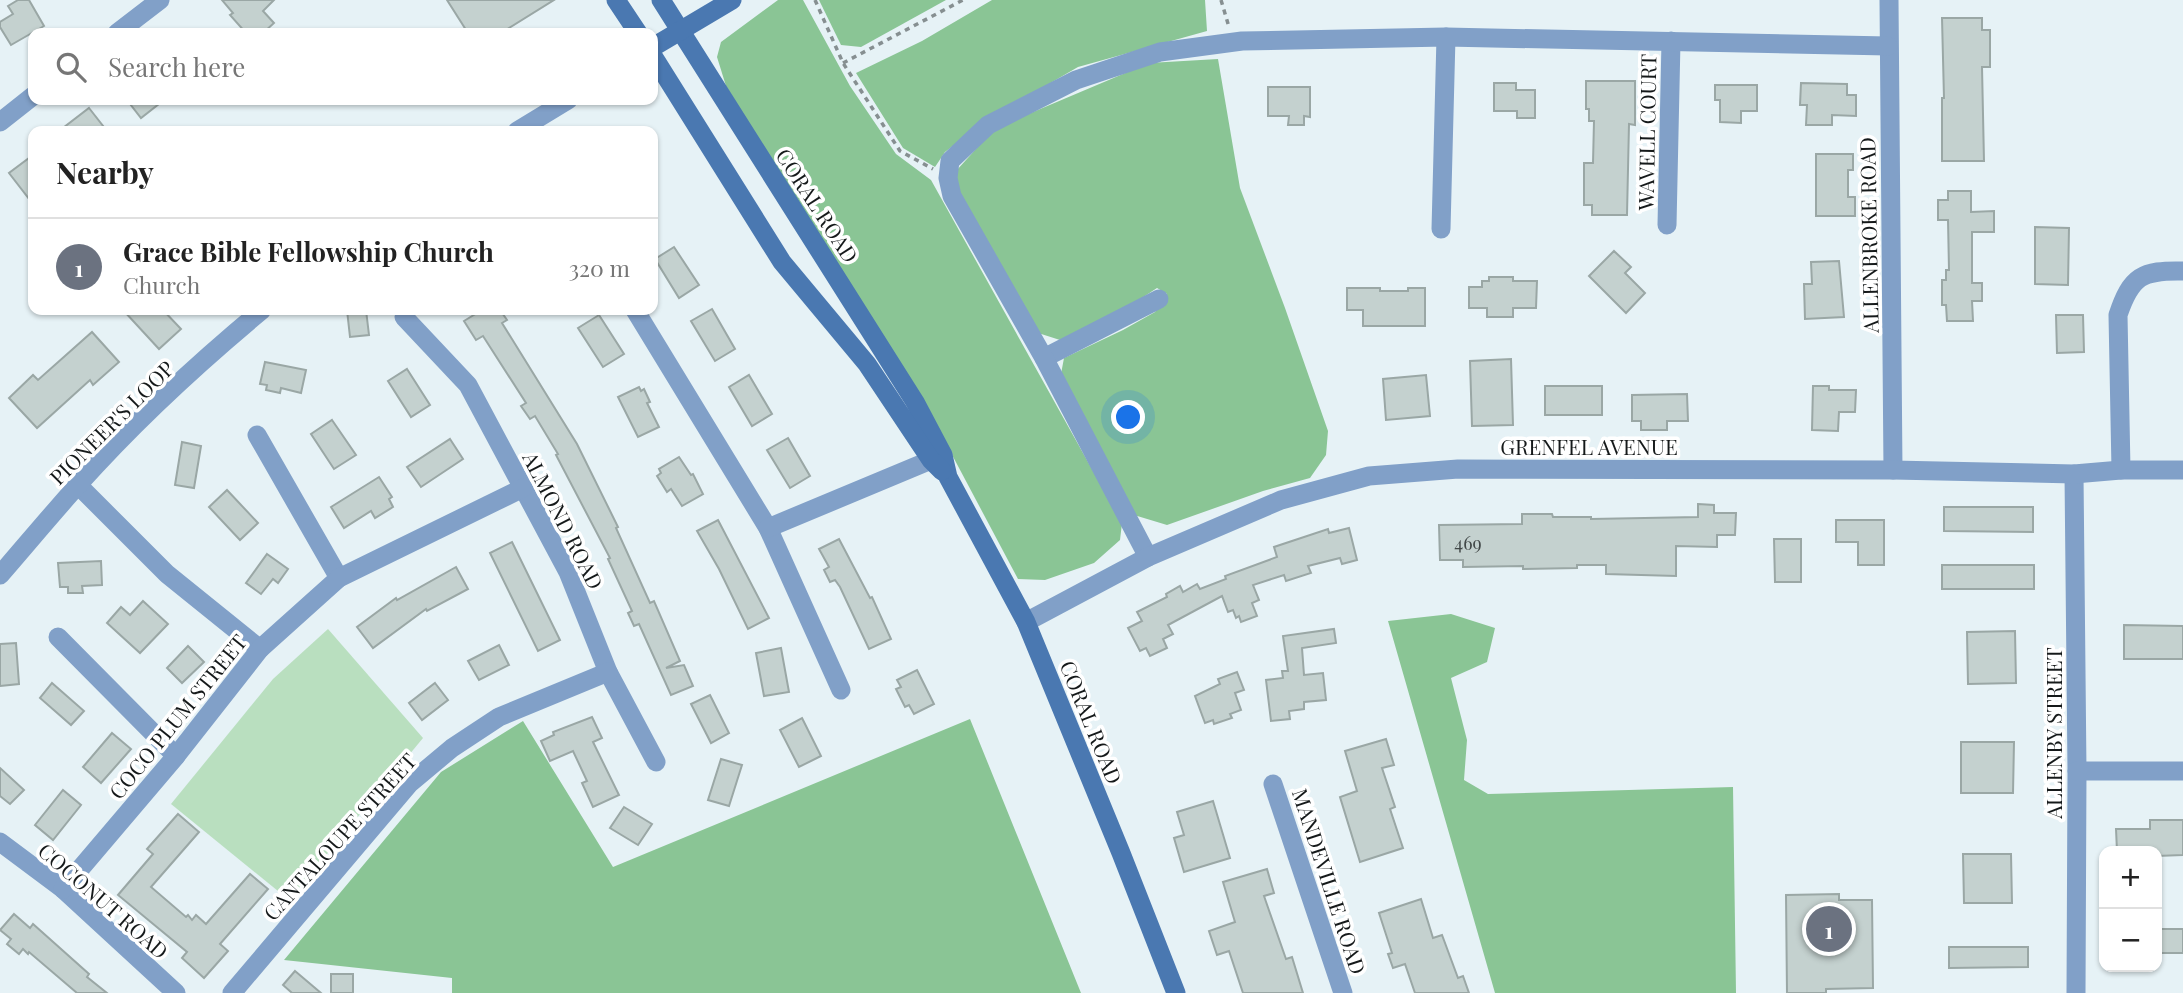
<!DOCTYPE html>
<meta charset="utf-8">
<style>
:root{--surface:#fff;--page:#f6f6f6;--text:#222;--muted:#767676;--line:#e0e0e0;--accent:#ea580c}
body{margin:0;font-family:"Playfair Display",serif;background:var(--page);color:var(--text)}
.controls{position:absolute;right:21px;bottom:21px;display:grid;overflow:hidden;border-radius:14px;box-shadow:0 2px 5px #0004}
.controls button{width:63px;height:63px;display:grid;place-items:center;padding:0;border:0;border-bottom:2px solid var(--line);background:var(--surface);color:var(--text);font:35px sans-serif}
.you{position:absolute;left:1129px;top:418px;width:24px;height:24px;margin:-18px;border:5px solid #fff;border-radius:50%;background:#1a73e8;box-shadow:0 0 0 10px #1a73e833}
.badge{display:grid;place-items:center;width:46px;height:46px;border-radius:50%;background:var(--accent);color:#fff;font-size:23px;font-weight:700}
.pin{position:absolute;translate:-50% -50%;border:4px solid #fff;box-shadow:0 2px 7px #0006}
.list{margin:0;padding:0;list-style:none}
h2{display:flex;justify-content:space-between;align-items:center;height:91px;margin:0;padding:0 28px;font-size:30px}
h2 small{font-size:23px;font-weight:400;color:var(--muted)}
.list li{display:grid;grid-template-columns:46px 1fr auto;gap:21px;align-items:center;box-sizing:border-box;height:98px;padding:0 28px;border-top:2px solid var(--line)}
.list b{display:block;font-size:26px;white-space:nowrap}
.list p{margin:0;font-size:23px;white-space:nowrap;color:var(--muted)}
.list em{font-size:23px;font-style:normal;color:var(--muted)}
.icon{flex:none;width:38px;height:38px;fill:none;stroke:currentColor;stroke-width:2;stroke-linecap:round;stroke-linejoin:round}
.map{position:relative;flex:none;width:2183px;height:993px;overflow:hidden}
.search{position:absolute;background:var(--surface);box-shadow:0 2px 5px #0004;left:28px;top:28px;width:630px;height:77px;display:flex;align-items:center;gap:18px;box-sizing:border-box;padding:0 24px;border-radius:14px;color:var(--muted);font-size:26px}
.panel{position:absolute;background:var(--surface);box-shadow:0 2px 5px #0004;left:28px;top:126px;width:630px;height:189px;border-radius:14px}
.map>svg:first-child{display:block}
.green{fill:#b9dfbf}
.forest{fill:#8ac595}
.building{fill:#c4d1cf;stroke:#9aa7a5;stroke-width:2}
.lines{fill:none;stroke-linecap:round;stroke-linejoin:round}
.path{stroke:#868f91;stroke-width:3.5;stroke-dasharray:5 5;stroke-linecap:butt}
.minor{stroke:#81a0c8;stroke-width:19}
.tertiary{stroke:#81a0c8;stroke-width:19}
.secondary{stroke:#4a78b1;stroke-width:19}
.labels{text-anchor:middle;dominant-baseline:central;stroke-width:7;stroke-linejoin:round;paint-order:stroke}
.number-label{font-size:18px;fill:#414747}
.street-label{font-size:21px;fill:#15191a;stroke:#fff}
</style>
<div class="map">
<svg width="2183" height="993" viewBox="0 0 2183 993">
<rect width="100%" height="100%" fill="#e6f2f6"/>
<!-- green -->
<path class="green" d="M328,629L423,738L289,900L171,804L273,679Z"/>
<!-- forest -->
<g class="forest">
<path d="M778,0H803L850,86L896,154L931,180L1122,523L1120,540L1094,563L1045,580L1018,579L950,451L726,86L717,57L721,42Z"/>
<path d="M819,0H946L861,47L841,45Z"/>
<path d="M992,0H1205L1207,31L1078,67L985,121L945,152L935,167L903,148L856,73L922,41Z"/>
<path d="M1218,59L1240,188L1285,308L1328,431L1326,455L1310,478L1263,491L1167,525L1134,515L1061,374L1064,358L1123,330L1155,312L1167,294L1157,288L1116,315L1060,340L1035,332L956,196V171L995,128L1149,63Z"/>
<path d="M1451,614L1495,628L1487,662L1451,678L1467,740L1464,780L1488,794L1733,787L1736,993H1495L1388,621Z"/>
<path d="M970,719L1081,993H452V978L284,960L441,772L523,721L613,867Z"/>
</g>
<!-- building -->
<g class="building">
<path d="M18,0H29L44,26L11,45L0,27V22L13,14L8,6Z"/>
<path d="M222,0H274L263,11L274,23L263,33H246L230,15L233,13Z"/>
<path d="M447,0H554L501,33H468Z"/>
<path d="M1942,18H1982V30H1990V67H1982L1984,161H1942V98H1944Z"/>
<path d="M1586,81H1635V125L1629,124L1627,215H1592V205H1584V163H1593L1594,121H1589V109H1586Z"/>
<path d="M1494,83H1516V90H1535V118H1517V111H1494Z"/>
<path d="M1801,83L1847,84V95H1856V116L1832,115V125H1806L1807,105H1800Z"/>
<path d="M1715,85H1757V111H1741V123L1720,122V100H1715Z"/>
<path d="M1268,87H1310V117L1304,116V125H1288L1289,116H1268Z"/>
<path d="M127,100H164L141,118Z"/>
<path d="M89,108L107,131H59Z"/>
<path d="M1816,154H1853V170H1848V197H1855V216H1816Z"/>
<path d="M33,155V204L9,173Z"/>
<path d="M1948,191H1971V212L1994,211V232H1972V283H1982V301H1972L1973,321H1947L1946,305H1942V280H1946V270H1949L1948,220H1938V200H1948Z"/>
<path d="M2035,227L2069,228L2068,285L2035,284Z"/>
<path d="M674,247L699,285L679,298L655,259Z"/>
<path d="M1614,251L1631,267L1625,273L1645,293L1626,313L1589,276Z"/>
<path d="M1839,261L1844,317L1805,319L1804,284H1812L1811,262Z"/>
<path d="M1489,277H1513V281H1537L1536,308H1513V317H1487V308H1469V287H1482V281H1489Z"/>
<path d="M1347,288H1380V291H1408V288H1425V326H1363V310H1347Z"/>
<path d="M712,309L735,349L715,361L691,321Z"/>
<path d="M123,310H163L181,329L159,349Z"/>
<path d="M347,310H366L369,335L350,337Z"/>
<path d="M482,310H500L507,320L502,323L577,444L618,527L616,528L650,603L654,601L680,661L666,668L684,665L693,686L671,695L639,624L634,626L628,613L632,611L608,559L610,558L556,455L558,454L535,416L530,419L521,406L526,403L483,336L476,340L464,321Z"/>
<path d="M599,315L624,354L603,367L578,328Z"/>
<path d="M2056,315H2083L2084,352L2057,353Z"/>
<path d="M92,332L119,362L93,385L90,380L37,428L9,398L33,375L38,380Z"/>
<path d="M1511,359L1513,425L1472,426L1470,361Z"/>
<path d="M265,362L306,370L301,393L281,388L280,393L266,390L267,385L260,384Z"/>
<path d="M407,369L430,405L411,417L388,381Z"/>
<path d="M749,375L772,414L752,426L729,387Z"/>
<path d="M1426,375L1430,416L1386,420L1383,379Z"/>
<rect x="1545" y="386" width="57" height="29"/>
<path d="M1813,386H1829V390H1856L1855,412H1839L1838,431L1812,430Z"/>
<path d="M639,387L641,391L644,389L650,402L647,403L659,427L638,437L618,397Z"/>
<path d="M1687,394L1688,421H1667V430H1641V421H1632V395Z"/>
<path d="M332,420L356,455L334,469L311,434Z"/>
<path d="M788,438L810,476L790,488L767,450Z"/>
<path d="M450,439L463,459L421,487L407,467Z"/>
<path d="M182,442L201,446L194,488L175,485Z"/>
<path d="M679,457L691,475L693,474L703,494L682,506L671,489L667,492L657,476L661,473L659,469Z"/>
<path d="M379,477L392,497L389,499L393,507L375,518L371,511L344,528L331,507Z"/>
<path d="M227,490L258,523L240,540L209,507Z"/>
<path d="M1698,504L1714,505V513H1736L1735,535H1717V547L1676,546V576L1606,574V565H1577V568L1523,569V566L1463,567V560H1440L1439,525L1522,524V514H1552L1553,517H1591V519L1698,517Z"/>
<path d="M1944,507H2033V532L1944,531Z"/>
<path d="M718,520L769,618L748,629L719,569L697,531Z"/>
<path d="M1836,520H1884V565H1858V542H1836Z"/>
<path d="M1349,528L1357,560L1342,564L1340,558L1308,566L1311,573L1286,581L1284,575L1253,585L1259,600L1252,603L1257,616L1241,622L1239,616L1236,618L1233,610L1228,612L1222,596L1168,625L1173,634L1163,639L1167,648L1150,656L1146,648L1140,651L1128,628L1142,621L1137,612L1167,597L1166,594L1180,586L1183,592L1197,584L1200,589L1226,579L1225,576L1277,557L1274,547L1328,529L1329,533Z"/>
<path d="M839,539L870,598L872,597L891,639L869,649L840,587L835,580L830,582L824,570L829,567L819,549Z"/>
<path d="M1774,539H1801V582H1775Z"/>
<path d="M512,542L560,640L538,651L490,553Z"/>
<path d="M267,554L288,569L278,583L273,579L261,594L246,583Z"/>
<path d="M101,561L102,585L82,586L83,593H68V587H60L58,563Z"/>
<rect x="1942" y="565" width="92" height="24"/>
<path d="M456,567L468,589L427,611L426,609L373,648L357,627L396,598L397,600Z"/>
<path d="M143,601L168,624L140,653L107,623L121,607L130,615Z"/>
<path d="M2124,625L2183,626V659H2124Z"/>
<path d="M1334,629L1336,643L1302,648L1304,675L1323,673L1326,700L1304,702V709L1289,711L1290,719L1271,721L1266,680L1283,678L1282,671H1288L1283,636Z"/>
<path d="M2015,631L2016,683L1968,684L1967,632Z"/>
<path d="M16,643L19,684L0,686V644Z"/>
<path d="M499,645L509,665L479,680L468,661Z"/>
<path d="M188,646L204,662L182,683L167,668Z"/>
<path d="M781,648L789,692L764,696L756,653Z"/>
<path d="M917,670L934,704L914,714L909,705L905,707L896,689L901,687L897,680Z"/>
<path d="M1237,672L1244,690L1235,693L1241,710L1230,714L1232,718L1214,724L1213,720L1205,723L1195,696L1220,684L1218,679Z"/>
<path d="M52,683L84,711L71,725L40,698Z"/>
<path d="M435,683L448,700L422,720L409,703Z"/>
<path d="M710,695L729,733L711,743L691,704Z"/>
<path d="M592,717L602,738L593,742L619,795L593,807L582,783L587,781L573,751L550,761L541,741L554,735L553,732Z"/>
<path d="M802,718L821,756L799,767L780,730Z"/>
<path d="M112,733L131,749L101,783L83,767Z"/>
<path d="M1386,739L1394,765L1382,768L1395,807L1390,809L1403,848L1360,862L1340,797L1357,791L1345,751Z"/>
<path d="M1961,742H2014L2013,793H1961Z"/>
<path d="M721,759L742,765L729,806L708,800Z"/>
<path d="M0,768L24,790L10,804L0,796Z"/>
<path d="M63,790L81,805L53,840L35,825Z"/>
<path d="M1213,801L1230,858L1184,872L1174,838L1184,835L1177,812Z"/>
<path d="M624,807L652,824L638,845L610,828Z"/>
<path d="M178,814L199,832L151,887L186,917L188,915L192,920L196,915L206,924L250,874L268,889L220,944L228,951L204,978L182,958L187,952L118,895L153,854L147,849Z"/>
<path d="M2150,820H2183V855L2157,856V851H2117L2116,829H2150Z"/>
<path d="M1963,854H2011L2012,903H1964Z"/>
<path d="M1267,869L1274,893L1264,896L1286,959L1292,957L1303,993H1243L1229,951L1217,955L1209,931L1235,922L1223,882Z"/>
<path d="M1839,894V900H1872L1873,988L1826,989V993H1787L1786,895Z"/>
<path d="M1421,899L1433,938L1442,935L1458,978L1463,976L1469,993H1415L1405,964L1393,968L1388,954L1392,953L1379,913Z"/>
<path d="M14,914L30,928L33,924L89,974L87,977L107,993H77L29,952L28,954L23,949L19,954L7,944L11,939L0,930Z"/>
<rect x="2157" y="929" width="26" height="24"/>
<path d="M1949,947H2028V967L1949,968Z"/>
<path d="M295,971L321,993H292L283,985Z"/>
<rect x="331" y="974" width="22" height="19"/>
</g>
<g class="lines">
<!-- path -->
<g class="path">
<path d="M815,0L843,63L900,151L933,169"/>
<path d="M1221,0L1229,27"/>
<path d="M843,63L963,0"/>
</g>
<!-- minor -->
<g class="minor">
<path d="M1889,0L1893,470"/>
<path d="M117,33L160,0"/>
<path d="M0,122L33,96"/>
<path d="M1667,225L1671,41"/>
<path d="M1441,229L1446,37"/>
<path d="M635,310L768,528L841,690"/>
<path d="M404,317L468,385L568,572L608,672L656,762"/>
<path d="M1044,358L1159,299"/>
<path d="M257,435L339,578"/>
<path d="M2121,470L2118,315C2131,276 2142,270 2183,271"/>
<path d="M2074,474L2077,771L2076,993"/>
<path d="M78,485L167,574L260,649"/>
<path d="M768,528L943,455"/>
<path d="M1148,557L1044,358L952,196L948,178L950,161L988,125L1076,80L1160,52L1242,41L1446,37L1888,46"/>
<path d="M1026,622L1148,557L1281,500L1369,476L1458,469L1893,470L2074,474L2121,470H2183"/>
<path d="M58,637L176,756"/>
<path d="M2077,771H2183"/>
<path d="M1273,784L1343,993"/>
<path d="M0,842L63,889L176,993"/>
<path d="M63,889L176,756L260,649L339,578L523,488"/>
<path d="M232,993L409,784L452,748L499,717L608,672"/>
</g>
<!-- tertiary -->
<g class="tertiary">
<path d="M517,131L568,100"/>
<path d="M0,575C26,545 51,515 77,486C133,423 197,364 262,310"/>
</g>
<!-- secondary -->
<g class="secondary">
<path d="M616,0L638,33"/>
<path d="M661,0L915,402L943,455L948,477L1026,622L1121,853L1176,993"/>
<path d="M653,47L732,0"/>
<path d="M653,56L782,262L867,364L931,460L942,471"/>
</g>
</g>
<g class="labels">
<!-- number labels -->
<g class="number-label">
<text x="1468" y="543">469</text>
</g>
<!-- street labels -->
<g class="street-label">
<text transform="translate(1646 132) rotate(-89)">WAVELL COURT</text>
<text transform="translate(818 205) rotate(57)">CORAL ROAD</text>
<text transform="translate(1868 235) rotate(-91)">ALLENBROKE ROAD</text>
<text transform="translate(111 422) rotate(-45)">PIONEER'S LOOP</text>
<text x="1589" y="446">GRENFEL AVENUE</text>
<text transform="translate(564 520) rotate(63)">ALMOND ROAD</text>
<text transform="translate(177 716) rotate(-51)">COCO PLUM STREET</text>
<text transform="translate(1092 722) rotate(68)">CORAL ROAD</text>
<text transform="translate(2053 733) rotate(-90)">ALLENBY STREET</text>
<text transform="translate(339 836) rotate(-48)">CANTALOUPE STREET</text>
<text transform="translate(1330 881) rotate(72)">MANDEVILLE ROAD</text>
<text transform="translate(104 900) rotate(41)">COCONUT ROAD</text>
</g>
</g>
</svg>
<div class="controls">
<button>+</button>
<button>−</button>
</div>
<div class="you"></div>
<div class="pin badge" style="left:1829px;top:929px;background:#6b7280">1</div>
<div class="search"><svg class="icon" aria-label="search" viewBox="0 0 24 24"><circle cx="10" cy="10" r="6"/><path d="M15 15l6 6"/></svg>Search here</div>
<section class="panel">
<h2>Nearby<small></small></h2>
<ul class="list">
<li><span class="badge" style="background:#6b7280">1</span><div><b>Grace Bible Fellowship Church</b><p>Church</p></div><em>320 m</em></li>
</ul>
</section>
</div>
